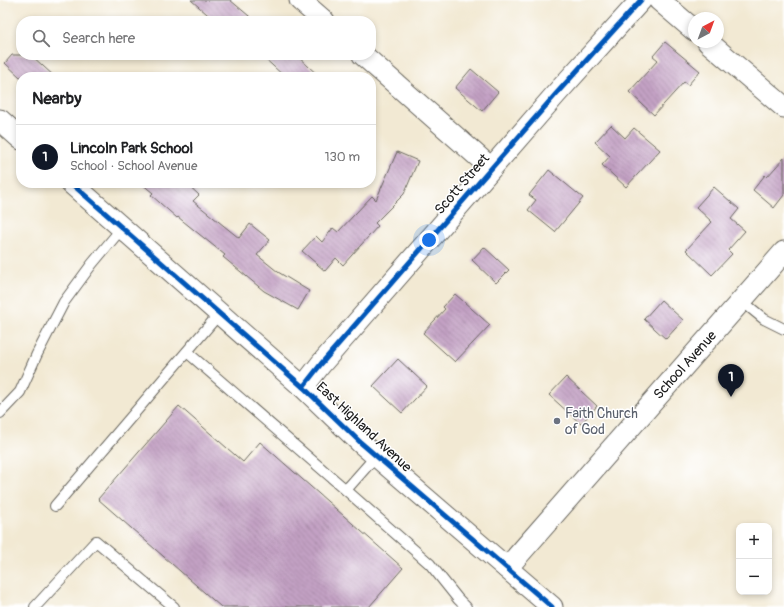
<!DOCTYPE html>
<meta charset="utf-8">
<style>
:root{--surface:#fff;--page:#f2f2f2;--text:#202124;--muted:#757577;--line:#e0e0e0;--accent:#111827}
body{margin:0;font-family:Pangolin,sans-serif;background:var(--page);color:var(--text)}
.controls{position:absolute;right:12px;bottom:12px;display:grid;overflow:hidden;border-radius:8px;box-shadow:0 2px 6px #0003}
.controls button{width:36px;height:36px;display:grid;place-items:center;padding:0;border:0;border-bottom:1px solid var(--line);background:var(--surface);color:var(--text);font:20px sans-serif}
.compass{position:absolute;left:688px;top:12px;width:36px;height:36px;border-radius:50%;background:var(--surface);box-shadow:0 2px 6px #0003;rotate:41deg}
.you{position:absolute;left:429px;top:240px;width:14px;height:14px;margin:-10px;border:3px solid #fff;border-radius:50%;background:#1a73e8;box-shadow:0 0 0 6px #1a73e833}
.badge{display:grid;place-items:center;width:26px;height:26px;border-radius:50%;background:var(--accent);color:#fff;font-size:13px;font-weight:700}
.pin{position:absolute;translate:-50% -33px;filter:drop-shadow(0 1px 2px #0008)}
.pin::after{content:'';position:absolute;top:21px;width:14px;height:12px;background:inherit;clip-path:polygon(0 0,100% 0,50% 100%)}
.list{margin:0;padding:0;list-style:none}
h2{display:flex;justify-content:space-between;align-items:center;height:52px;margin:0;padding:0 16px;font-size:17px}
h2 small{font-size:13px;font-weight:400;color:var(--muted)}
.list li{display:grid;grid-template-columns:26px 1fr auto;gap:12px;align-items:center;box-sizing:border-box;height:64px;padding:0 16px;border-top:1px solid var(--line)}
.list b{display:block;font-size:15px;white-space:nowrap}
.list p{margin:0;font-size:13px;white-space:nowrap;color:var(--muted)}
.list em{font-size:13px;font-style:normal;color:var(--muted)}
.icon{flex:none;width:22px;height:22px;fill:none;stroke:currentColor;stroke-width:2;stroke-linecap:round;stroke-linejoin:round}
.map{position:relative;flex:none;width:784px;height:607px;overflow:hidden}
.search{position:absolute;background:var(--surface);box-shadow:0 2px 6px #0003;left:16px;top:16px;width:360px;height:44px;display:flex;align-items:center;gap:10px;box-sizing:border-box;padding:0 14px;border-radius:16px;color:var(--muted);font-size:15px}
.panel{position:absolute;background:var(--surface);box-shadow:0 2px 6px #0003;left:16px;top:72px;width:360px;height:116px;border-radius:16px}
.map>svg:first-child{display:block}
.building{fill:url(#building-back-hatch)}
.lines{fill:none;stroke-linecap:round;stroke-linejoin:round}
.service-casing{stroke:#67645c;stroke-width:12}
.minor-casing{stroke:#67645c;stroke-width:23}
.service{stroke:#fff;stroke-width:10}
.minor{stroke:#fff;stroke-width:21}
.cycleway-casing{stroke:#fff;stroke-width:8}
.cycleway{stroke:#0057b8;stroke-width:5}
.worship-dot{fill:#6b7280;stroke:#fff;stroke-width:1.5}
.labels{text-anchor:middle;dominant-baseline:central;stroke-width:3;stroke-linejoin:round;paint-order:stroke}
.street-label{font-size:14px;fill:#1c1c1c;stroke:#fff}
.worship-label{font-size:14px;fill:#5b616d;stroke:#fff;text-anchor:start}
</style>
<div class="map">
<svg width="784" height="607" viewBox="0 0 784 607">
<defs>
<pattern id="building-back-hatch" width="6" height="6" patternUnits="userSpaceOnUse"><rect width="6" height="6" fill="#c3a1c4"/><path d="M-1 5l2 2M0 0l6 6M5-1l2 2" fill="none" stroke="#9e829e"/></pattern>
</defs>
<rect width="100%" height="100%" fill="#fff"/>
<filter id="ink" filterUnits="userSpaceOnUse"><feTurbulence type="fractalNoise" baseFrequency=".025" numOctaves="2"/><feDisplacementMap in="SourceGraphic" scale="8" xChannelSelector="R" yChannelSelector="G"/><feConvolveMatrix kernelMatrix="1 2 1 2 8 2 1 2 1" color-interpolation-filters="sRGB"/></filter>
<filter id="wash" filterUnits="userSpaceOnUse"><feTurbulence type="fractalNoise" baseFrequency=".012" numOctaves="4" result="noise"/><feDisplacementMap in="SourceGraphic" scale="16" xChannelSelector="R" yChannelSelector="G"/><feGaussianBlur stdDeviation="0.9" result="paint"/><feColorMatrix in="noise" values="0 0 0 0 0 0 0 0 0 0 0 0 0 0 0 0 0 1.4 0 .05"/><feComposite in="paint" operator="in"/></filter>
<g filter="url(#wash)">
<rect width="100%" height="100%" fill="#f2e9d3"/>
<g id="blocks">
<!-- building -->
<g class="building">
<path d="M191,0H230L255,21H215Z"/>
<path d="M665,42L700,71L688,85L684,82L654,115L629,92L658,60L653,56Z"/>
<path d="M12,55H31L55,77H20L5,63Z"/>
<path d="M261,55H296L320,77H285Z"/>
<path d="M471,69L498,92L482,111L455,88Z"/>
<path d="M611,125L625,138L634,128L660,150L626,187L602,165L610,156L595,142Z"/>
<path d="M397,152L418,161L404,194L375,223L378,226L343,265L336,258L325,271L302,251L316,236L322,242L333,228L338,232L372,196L376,200Z"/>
<path d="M784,158V195L774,208L753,190L765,175L767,177Z"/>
<path d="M549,170L583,198L555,232L528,210L536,200L529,195Z"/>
<path d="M141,183H186L199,195L193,201L239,238L250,224L270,240L257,255L278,272L309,291L298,310L264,291L223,257L225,255L178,217L177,218L151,195L153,193Z"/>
<path d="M714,187L739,209L731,219L745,231L728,250L732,254L712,275L686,250L712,222L696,207Z"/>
<path d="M484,247L509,270L496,283L472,260Z"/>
<path d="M455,294L490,325L455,362L423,333L445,309L443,307Z"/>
<path d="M661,300L683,320L666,339L644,319Z"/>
<path d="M398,359L427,386L402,413L373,386Z"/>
<path d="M566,377L597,406L581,424L549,395Z"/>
<path d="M179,406L243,462L260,442L403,568L369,607H221L98,499Z"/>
</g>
</g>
</g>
<g filter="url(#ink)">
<use href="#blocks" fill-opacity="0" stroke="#67645c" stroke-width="1"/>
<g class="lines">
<defs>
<g id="service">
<path d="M742,301L764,319L784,329"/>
<path d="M187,352L346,490"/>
<path d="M0,413L20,392L37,354L64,302L92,264L122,228"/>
<path d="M376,456L346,490L430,564L458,599L466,607"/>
<path d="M55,506L219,314"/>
<path d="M35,607L96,541L174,607"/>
</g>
<g id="minor">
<path d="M300,0L324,21"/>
<path d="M659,0L694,30"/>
<path d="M708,42L784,107"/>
<path d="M363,55L491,168"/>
<path d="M0,120L21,139"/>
<path d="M71,183L303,387L360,442L552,607"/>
<path d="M303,387L321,364L556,94L641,0"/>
<path d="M507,568L784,252"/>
</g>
</defs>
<!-- service casing -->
<use href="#service" class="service-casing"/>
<!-- minor casing -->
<use href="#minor" class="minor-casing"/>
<!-- service -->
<use href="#service" class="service"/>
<!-- minor -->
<use href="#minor" class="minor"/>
<defs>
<g id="cycleway">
<path d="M71,183L303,387L360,442L552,607"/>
<path d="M303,387L321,364L556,94L641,0"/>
</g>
</defs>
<!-- cycleway casing -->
<use href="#cycleway" class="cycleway-casing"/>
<!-- cycleway -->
<use href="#cycleway" class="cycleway"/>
</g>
</g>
<!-- markers -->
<circle class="worship-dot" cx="557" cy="421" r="4"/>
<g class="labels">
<!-- street labels -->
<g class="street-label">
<text transform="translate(462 184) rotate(-49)">Scott Street</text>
<text transform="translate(685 365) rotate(-48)">School Avenue</text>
<text transform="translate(364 427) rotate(43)">East Highland Avenue</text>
</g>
<!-- worship labels -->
<g class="worship-label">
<text x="565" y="413">Faith Church<tspan x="565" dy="16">of God</tspan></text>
</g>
</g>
</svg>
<div class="controls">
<button>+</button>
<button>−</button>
</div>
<svg class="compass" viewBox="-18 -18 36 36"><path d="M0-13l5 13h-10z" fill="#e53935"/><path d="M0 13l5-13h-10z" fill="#757577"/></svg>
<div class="you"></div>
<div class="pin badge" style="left:731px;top:397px">1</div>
<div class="search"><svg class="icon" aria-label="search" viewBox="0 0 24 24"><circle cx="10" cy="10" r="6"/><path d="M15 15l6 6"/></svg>Search here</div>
<section class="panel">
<h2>Nearby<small></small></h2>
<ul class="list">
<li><span class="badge">1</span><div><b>Lincoln Park School</b><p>School · School Avenue</p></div><em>130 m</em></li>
</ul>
</section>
</div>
